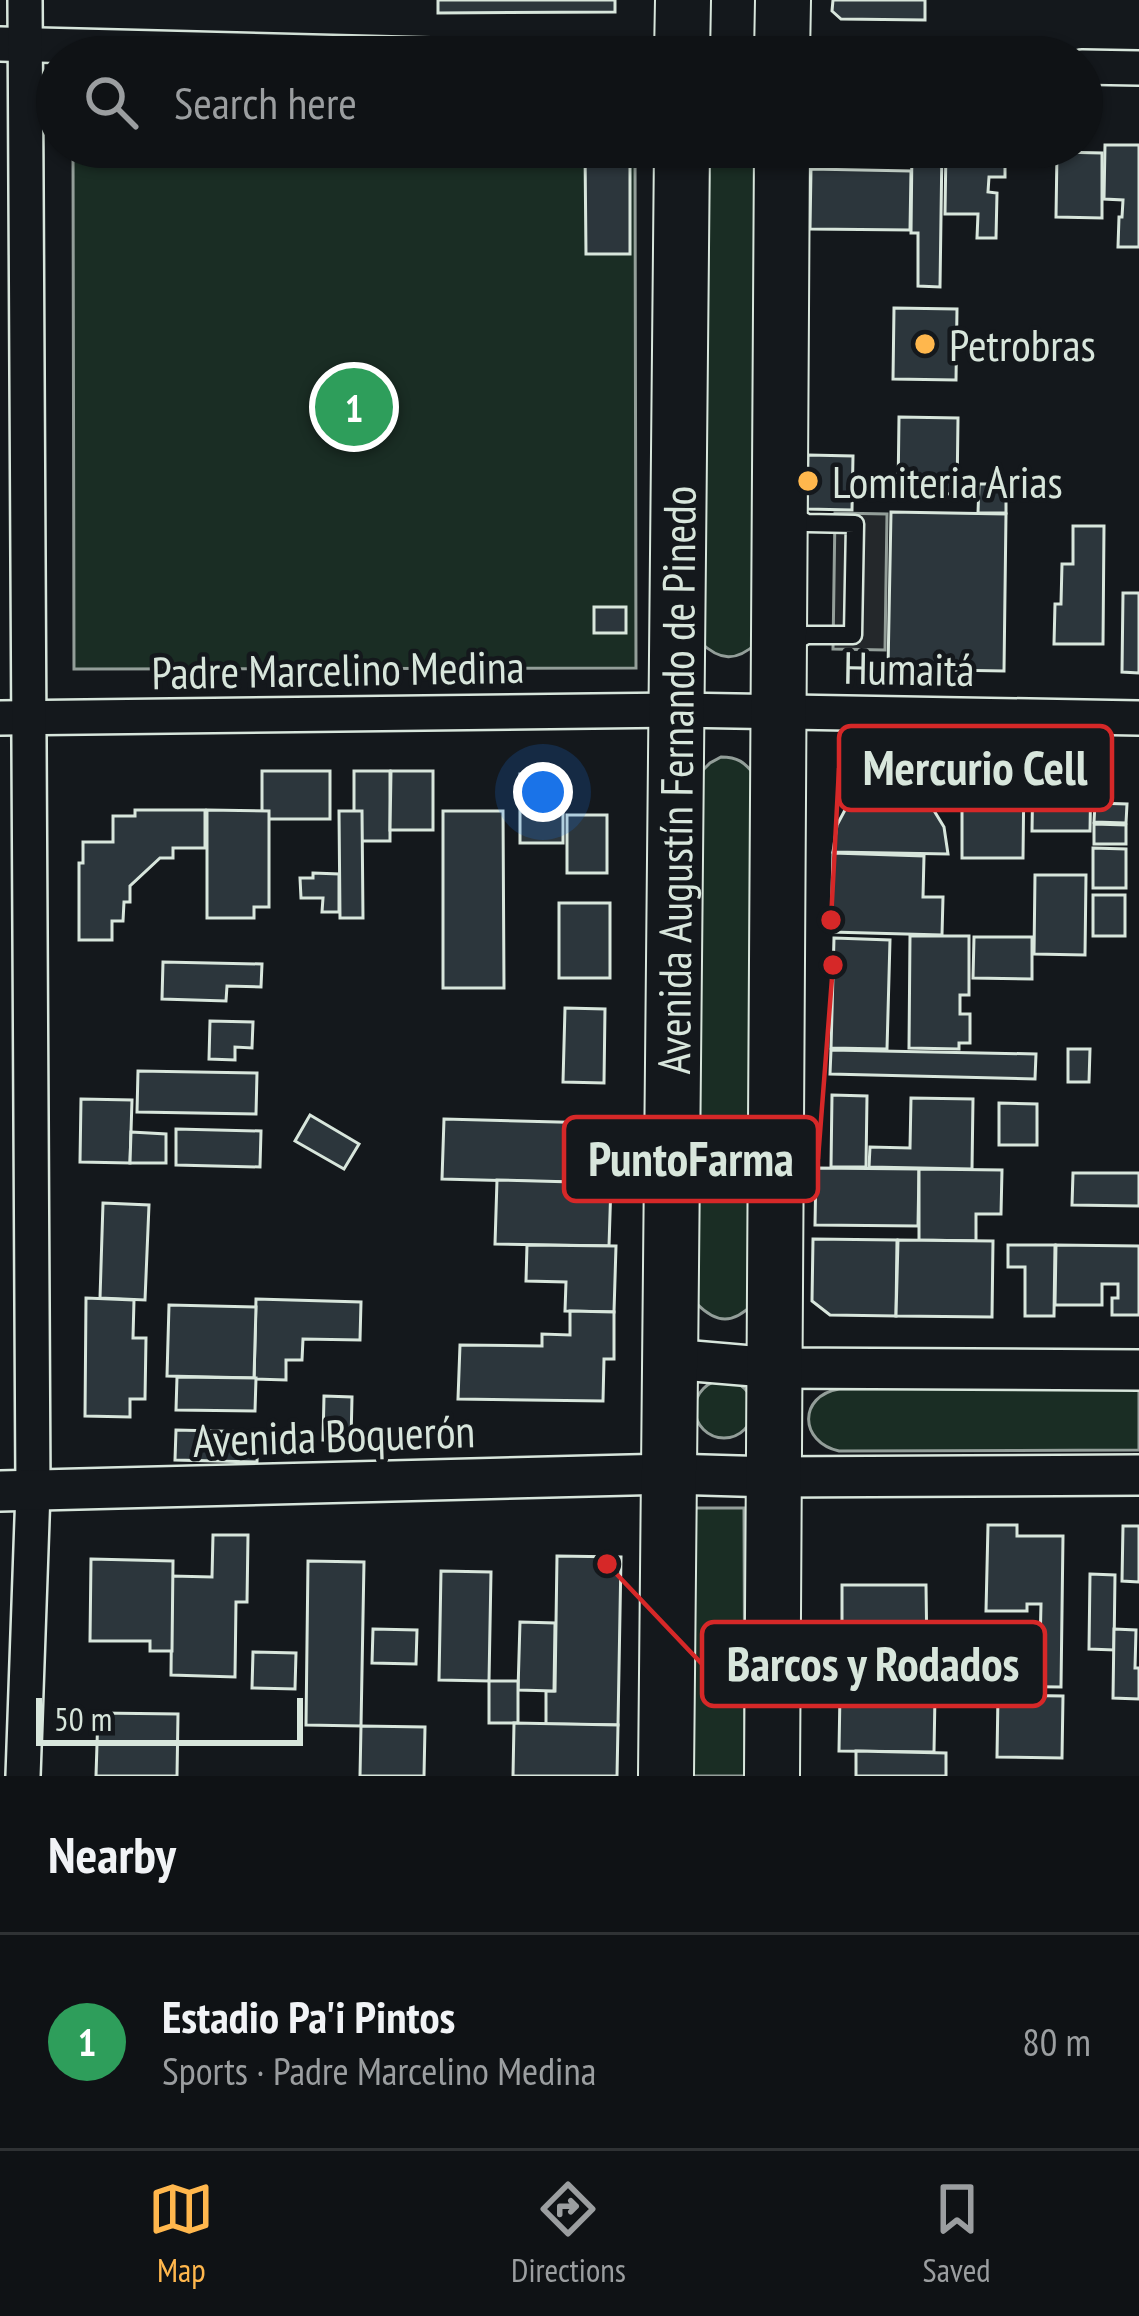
<!DOCTYPE html>
<meta charset="utf-8">
<style>
:root{--surface:#0f1215;--page:#1d2022;--text:#f1f3f6;--muted:#9b9ea0;--line:#2f3234;--accent:#ffb74d}
body{margin:0;font-family:"PT Sans Narrow",sans-serif;background:var(--page);color:var(--text)}
.scale{position:absolute;left:36px;bottom:30px;width:267px;box-sizing:border-box;padding-left:12px;border:6px solid #d8e6dc;border-top:0;font-size:33px;line-height:42px;white-space:nowrap;color:#d8e6dc;-webkit-text-stroke:9px #14181c;paint-order:stroke}
.you{position:absolute;left:543px;top:792px;width:42px;height:42px;margin:-30px;border:9px solid #fff;border-radius:50%;background:#1a73e8;box-shadow:0 0 0 18px #1a73e833}
.badge{display:grid;place-items:center;width:78px;height:78px;border-radius:50%;background:var(--accent);color:#fff;font-size:39px;font-weight:700}
.pin{position:absolute;translate:-50% -50%;border:6px solid #fff;box-shadow:0 3px 12px #0006}
.list{margin:0;padding:0;list-style:none}
h2{display:flex;justify-content:space-between;align-items:center;height:156px;margin:0;padding:0 48px;font-size:51px}
h2 small{font-size:39px;font-weight:400;color:var(--muted)}
.list li{display:grid;grid-template-columns:78px 1fr auto;gap:36px;align-items:center;box-sizing:border-box;height:216px;padding:0 48px;border-top:3px solid var(--line)}
.list b{display:block;font-size:45px;white-space:nowrap}
.list p{margin:0;font-size:39px;white-space:nowrap;color:var(--muted)}
.list em{font-size:39px;font-style:normal;color:var(--muted)}
.icon{flex:none;width:66px;height:66px;fill:none;stroke:currentColor;stroke-width:2;stroke-linecap:round;stroke-linejoin:round}
.map{position:relative;flex:none;width:1139px;height:1776px;overflow:hidden}
.search{position:absolute;background:var(--surface);box-shadow:0 3px 9px #0004;left:36px;right:36px;top:36px;height:132px;display:flex;align-items:center;gap:30px;box-sizing:border-box;padding:0 42px;border-radius:66px;color:var(--muted);font-size:45px}
.sheet{height:372px;background:var(--surface)}
nav{display:flex;justify-content:space-around;align-items:center;box-sizing:border-box;height:168px;border-top:3px solid var(--line);background:var(--surface);font-size:33px;color:var(--muted)}
nav a{display:grid;justify-items:center;gap:6px}
nav .on{color:var(--accent)}
.map>svg:first-child{display:block}
.green{fill:#1a2d24;stroke:#939e99;stroke-width:3}
.parking{fill:#24282b;stroke:#939e99;stroke-width:3}
.building{fill:#2c363c;stroke:#d8e6dc;stroke-width:3}
.lines{fill:none;stroke-linecap:round;stroke-linejoin:round}
.service-casing{stroke:#d8e6dc;stroke-width:21}
.minor-casing{stroke:#d8e6dc;stroke-width:38}
.tertiary-casing{stroke:#d8e6dc;stroke-width:44}
.trunk-casing{stroke:#d8e6dc;stroke-width:58}
.service{stroke:#14181c;stroke-width:16}
.minor{stroke:#14181c;stroke-width:33}
.tertiary{stroke:#14181c;stroke-width:39}
.trunk{stroke:#14181c;stroke-width:54}
.poi-dot{fill:#ffb74d;stroke:#14181c;stroke-width:4.5}
.labels{text-anchor:middle;dominant-baseline:central;stroke-width:9;stroke-linejoin:round;paint-order:stroke}
.poi-label{font-size:45px;fill:#d8e6dc;stroke:#14181c;text-anchor:start}
.street-label{font-size:45px;fill:#d8e6dc;stroke:#14181c}
.leader{fill:none;stroke:#d62828;stroke-width:4.5}
.callout-dot{fill:#d62828;stroke:#14181c;stroke-width:4.5}
.callout{fill:#14181c;stroke:#d62828;stroke-width:4.5}
.callout-label{font-size:48px;text-anchor:middle;font-weight:bold;fill:#d8e6dc}
</style>
<div class="map">
<svg width="1139" height="1776" viewBox="0 0 1139 1776">
<rect width="100%" height="100%" fill="#14181c"/>
<!-- green -->
<g class="green">
<path d="M73,147H635L636,668L74,669Z"/>
<path d="M702,147H759L757,643C736,662 720,661 700,642Z"/>
<path d="M721,757C738,757 744,762 755,775L753,1304C733,1324 717,1324 697,1304L699,774L710,763Z"/>
<circle cx="724" cy="1409" r="29"/>
<path d="M1139,1387V1450L839,1451C799,1442 798,1396 839,1389Z"/>
<path d="M692,1508H744L745,1776H693Z"/>
</g>
<!-- parking -->
<path class="parking" d="M835,513L887,514L885,650L833,649Z"/>
<!-- building -->
<g class="building">
<path d="M438,0H615V12L438,13Z"/>
<path d="M833,0H925V20L841,19L832,11Z"/>
<path d="M1105,145H1139V247H1118L1119,217H1122L1123,200L1104,199Z"/>
<path d="M912,147H942L940,287L918,286V233H911Z"/>
<path d="M946,147H1005V177H989L988,192L997,193L996,238H977L978,214H945Z"/>
<path d="M630,149V254H586L585,150Z"/>
<path d="M1057,152L1102,153V218L1056,217Z"/>
<path d="M811,169L911,171L910,230L810,229Z"/>
<path d="M894,308L957,309L956,380L893,379Z"/>
<path d="M899,417L958,418L957,494L898,493Z"/>
<path d="M808,455L853,456L852,510L807,509Z"/>
<path d="M979,484H1006V513H978Z"/>
<path d="M891,512L1006,514L1004,671L888,669Z"/>
<path d="M1073,526H1104L1103,644H1054L1055,604H1061L1062,564H1073Z"/>
<path d="M1123,593H1139V673L1122,672Z"/>
<rect x="594" y="607" width="32" height="26"/>
<path d="M1033,770L1091,771L1090,831H1032Z"/>
<rect x="262" y="771" width="68" height="48"/>
<rect x="354" y="771" width="36" height="70"/>
<path d="M391,771H433V830H390Z"/>
<path d="M925,772L1024,773L1023,858H962V804H930L944,827L948,854L833,852L837,825L845,810L858,798L874,790L891,788L909,790L924,798Z"/>
<rect x="520" y="774" width="43" height="69"/>
<path d="M1095,803L1127,804L1126,823L1094,822Z"/>
<path d="M135,810H205V848H173V858H160L130,886V902H124L123,921H112V940H79V863H83V842H113V816H135Z"/>
<path d="M207,810L269,811V907H254V918H207Z"/>
<path d="M339,811H362L363,918H340Z"/>
<path d="M443,811H503L504,988H443Z"/>
<rect x="567" y="815" width="40" height="58"/>
<path d="M1094,824L1126,825V844H1094Z"/>
<path d="M1093,848L1126,849V888H1093Z"/>
<path d="M833,853L924,856L923,897H943L942,935L831,932Z"/>
<path d="M313,873L339,874V912H322L323,898H301L300,878H313Z"/>
<path d="M1035,875H1086L1085,955L1034,954Z"/>
<rect x="1093" y="895" width="32" height="41"/>
<rect x="559" y="903" width="51" height="75"/>
<path d="M910,936H969V995H960V1014H970V1043H959V1049L909,1048Z"/>
<path d="M974,937H1032V979L973,978Z"/>
<path d="M834,938L890,940L887,1049L831,1048Z"/>
<path d="M163,962L262,964L261,987L227,986L226,1001L162,999Z"/>
<path d="M565,1008L605,1009L604,1083L563,1082Z"/>
<path d="M210,1021L253,1022L252,1048L235,1047V1060L209,1059Z"/>
<path d="M1068,1049H1090L1089,1082H1068Z"/>
<path d="M831,1050L1036,1054L1035,1079L830,1074Z"/>
<path d="M138,1071L257,1073L256,1114L137,1112Z"/>
<path d="M832,1095L867,1096L866,1167H831Z"/>
<path d="M911,1098L973,1099L972,1169L869,1167L870,1147L910,1148Z"/>
<path d="M81,1099L132,1100L130,1163L80,1162Z"/>
<path d="M999,1103L1037,1104V1145H999Z"/>
<path d="M310,1115L359,1144L344,1169L295,1141Z"/>
<path d="M444,1119L597,1123L596,1183L442,1179Z"/>
<path d="M176,1129L261,1131L260,1167L176,1165Z"/>
<path d="M131,1132L166,1134V1163H130Z"/>
<path d="M816,1168L919,1169L918,1226L815,1225Z"/>
<path d="M919,1169L1002,1170L1001,1214H976V1241L919,1240Z"/>
<path d="M1073,1173H1139V1206L1072,1205Z"/>
<path d="M497,1180L611,1183L609,1246L495,1244Z"/>
<path d="M103,1203L149,1205L145,1300L100,1298Z"/>
<path d="M813,1239L897,1240L896,1316L830,1315L812,1301Z"/>
<path d="M898,1240L993,1241L992,1317L896,1316Z"/>
<path d="M527,1245L616,1246L614,1312L565,1311L566,1282L526,1281Z"/>
<path d="M1008,1245H1055L1054,1316H1025V1267H1008Z"/>
<path d="M1056,1245L1139,1246V1315H1112V1298H1118V1284H1102V1305H1055Z"/>
<path d="M86,1298L134,1300L133,1338H146L145,1399H130V1417L85,1416Z"/>
<path d="M256,1299L361,1302L360,1340L303,1339L302,1360H286V1380L254,1379Z"/>
<path d="M169,1305L256,1307L254,1378L167,1376Z"/>
<path d="M570,1311L614,1312V1359H604L603,1401L458,1399L460,1345L542,1346V1334L570,1335Z"/>
<path d="M177,1377L256,1378L255,1411L176,1410Z"/>
<path d="M324,1396L352,1397L351,1441L323,1440Z"/>
<path d="M176,1430L258,1432L257,1462L175,1460Z"/>
<path d="M988,1525H1017V1536H1063L1061,1687L960,1686L961,1629H990L989,1646L1040,1647L1041,1604H1027V1611H986Z"/>
<path d="M1123,1526H1139V1582L1122,1581Z"/>
<path d="M213,1535H248L247,1602H236L235,1677L171,1675L172,1576L212,1577Z"/>
<path d="M557,1556L621,1557L618,1725L546,1724V1691H555Z"/>
<path d="M91,1559L173,1561L172,1651H150V1641H90Z"/>
<path d="M308,1561L364,1562L361,1726L306,1725Z"/>
<path d="M441,1571L491,1572L489,1681L439,1680Z"/>
<path d="M1090,1574L1115,1575L1114,1650L1089,1649Z"/>
<path d="M842,1585H926L927,1657H842Z"/>
<path d="M520,1622L555,1623L554,1691L518,1690Z"/>
<path d="M373,1629L417,1630L416,1664L372,1663Z"/>
<path d="M1114,1629L1136,1630L1135,1668H1139V1699L1113,1698Z"/>
<path d="M253,1652L296,1653L295,1689L252,1688Z"/>
<rect x="489" y="1681" width="29" height="42"/>
<path d="M840,1693L935,1695L934,1752L839,1751Z"/>
<path d="M998,1695L1063,1696L1062,1758L997,1757Z"/>
<path d="M98,1713L178,1714L177,1776H96Z"/>
<path d="M514,1723L618,1725L617,1776H513Z"/>
<path d="M361,1726L425,1727L424,1776H360Z"/>
<path d="M856,1751L946,1753V1776H856Z"/>
</g>
<g class="lines">
<defs>
<path id="service" d="M786,646L807,635H853L855,524L807,523L789,513"/>
<g id="minor">
<path d="M0,44L509,57"/>
<path d="M1082,67L1139,68"/>
<path d="M0,718L678,710L1139,718"/>
<path d="M23,1776L33,1491L25,0"/>
</g>
<g id="tertiary">
<path d="M670,1359L776,1368L1139,1370"/>
<path d="M0,1491L670,1474L773,1477L1139,1475"/>
</g>
<g id="trunk">
<path d="M682,57L683,0"/>
<path d="M782,57L783,0"/>
<path id="s1" d="M666,1776L682,147"/>
<path d="M772,1776L782,147"/>
</g>
</defs>
<!-- service casing -->
<use href="#service" class="service-casing"/>
<!-- minor casing -->
<use href="#minor" class="minor-casing"/>
<!-- tertiary casing -->
<use href="#tertiary" class="tertiary-casing"/>
<!-- trunk casing -->
<use href="#trunk" class="trunk-casing"/>
<!-- service -->
<use href="#service" class="service"/>
<!-- minor -->
<use href="#minor" class="minor"/>
<!-- tertiary -->
<use href="#tertiary" class="tertiary"/>
<!-- trunk -->
<use href="#trunk" class="trunk"/>
</g>
<!-- markers -->
<g class="poi-dot">
<circle cx="925" cy="344" r="12"/>
<circle cx="808" cy="481" r="12"/>
</g>
<g class="labels">
<!-- poi labels -->
<g class="poi-label">
<text x="949" y="344">Petrobras</text>
<text x="832" y="481">Lomiteria Arias</text>
</g>
<!-- street labels -->
<g class="street-label">
<text transform="translate(909 668) rotate(1)">Humaitá</text>
<text transform="translate(338 669) rotate(-1)">Padre Marcelino Medina</text>
<text stroke="none"><textPath href="#s1" startOffset="996">Avenida Augustín Fernando de Pinedo</textPath></text>
<text transform="translate(334 1435) rotate(-2)">Avenida Boquerón</text>
</g>
</g>
<!-- callouts -->
<path class="leader" d="M831 920L839 768M833 965L818 1159M607 1564L702 1664"/>
<g class="callout-dot">
<circle cx="831" cy="920" r="12"/>
<circle cx="833" cy="965" r="12"/>
<circle cx="607" cy="1564" r="12"/>
</g>
<g class="callout">
<rect x="839" y="726" width="273" height="84" rx="12"/>
<rect x="564" y="1117" width="254" height="84" rx="12"/>
<rect x="702" y="1622" width="343" height="84" rx="12"/>
</g>
<g class="callout-label">
<text x="975" y="785">Mercurio Cell</text>
<text x="691" y="1176">PuntoFarma</text>
<text x="873" y="1681">Barcos y Rodados</text>
</g>
</svg>
<div class="scale">50 m</div>
<div class="you"></div>
<div class="pin badge" style="left:354px;top:407px;background:#2e9e5b">1</div>
<div class="search"><svg class="icon" aria-label="search" viewBox="0 0 24 24"><circle cx="10" cy="10" r="6"/><path d="M15 15l6 6"/></svg>Search here</div>
</div>
<section class="sheet">
<h2>Nearby<small></small></h2>
<ul class="list">
<li><span class="badge" style="background:#2e9e5b">1</span><div><b>Estadio Pa'i Pintos</b><p>Sports · Padre Marcelino Medina</p></div><em>80 m</em></li>
</ul>
</section>
<nav>
<a class="on"><svg class="icon" aria-label="map" viewBox="0 0 24 24"><path d="M3 6l6-2 6 2 6-2v14l-6 2-6-2-6 2zM9 4v14M15 6v14"/></svg>Map</a>
<a><svg class="icon" aria-label="directions" viewBox="0 0 24 24"><path d="M12 3l9 9-9 9-9-9zM9 14v-3h6M13 9l2 2-2 2"/></svg>Directions</a>
<a><svg class="icon" aria-label="saved" viewBox="0 0 24 24"><path d="M7 4h10v16l-5-4-5 4z"/></svg>Saved</a>
</nav>
